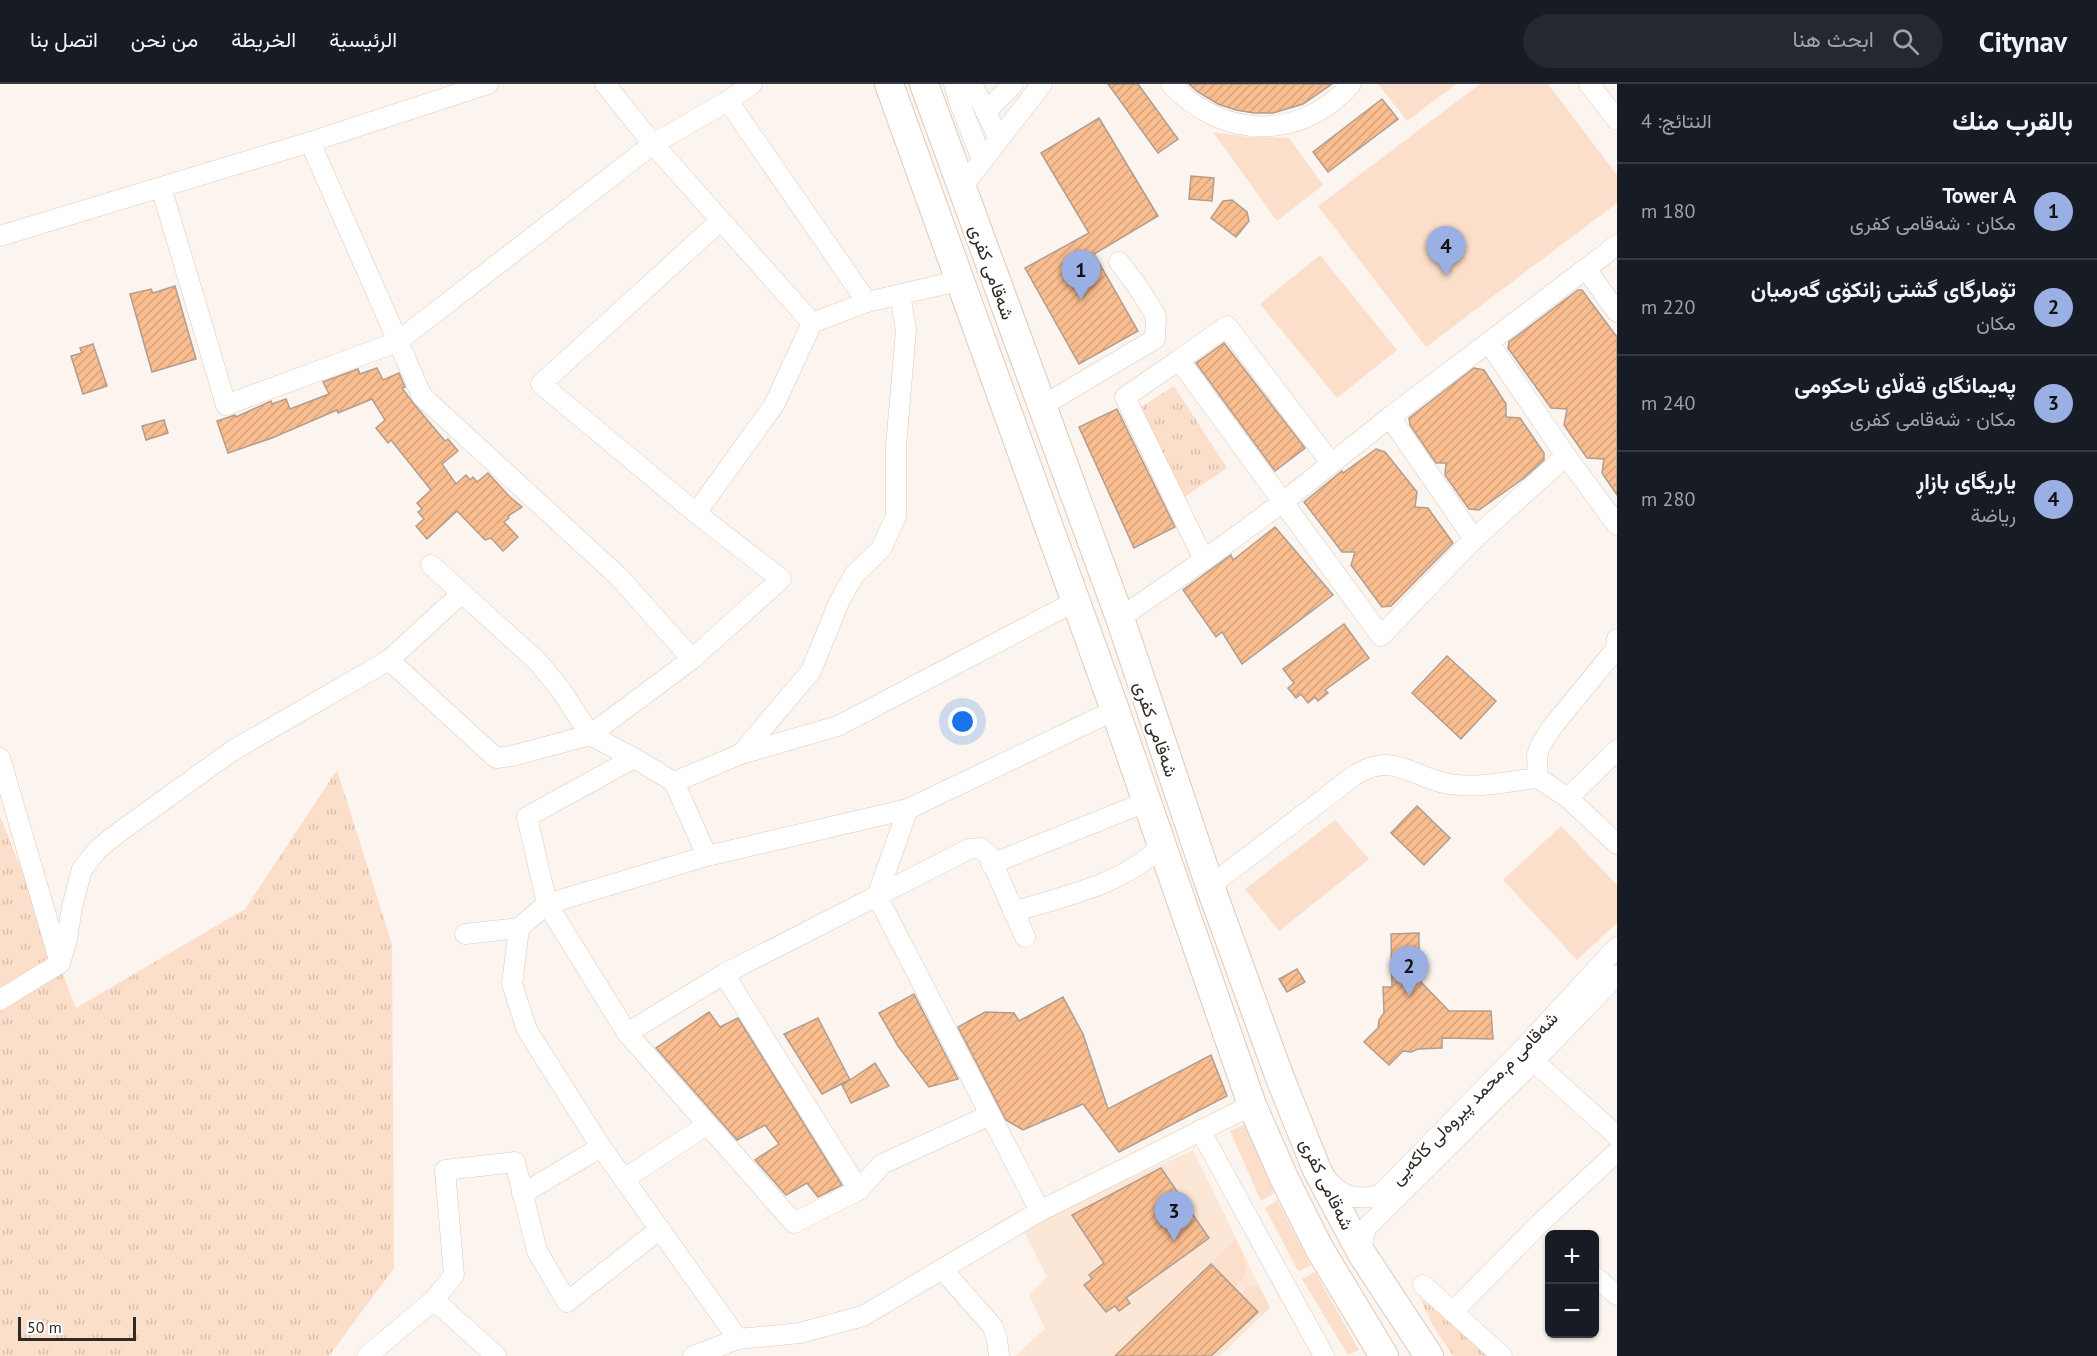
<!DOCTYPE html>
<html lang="ar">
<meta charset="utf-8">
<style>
:root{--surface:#171b24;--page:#242831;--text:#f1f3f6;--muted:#9ea1a6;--line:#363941;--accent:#9aafe3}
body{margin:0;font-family:"PT Sans",Vazirmatn,sans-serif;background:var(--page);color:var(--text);direction:rtl}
.controls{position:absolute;right:18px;bottom:18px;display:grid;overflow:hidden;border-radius:9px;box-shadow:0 2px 4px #0004}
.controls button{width:54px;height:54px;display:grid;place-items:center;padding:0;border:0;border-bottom:2px solid var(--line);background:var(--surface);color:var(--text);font:30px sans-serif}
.scale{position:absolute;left:18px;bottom:15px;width:118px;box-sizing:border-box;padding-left:6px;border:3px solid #312a24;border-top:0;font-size:16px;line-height:21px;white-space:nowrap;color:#312a24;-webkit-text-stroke:4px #fff;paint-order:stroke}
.you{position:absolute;left:963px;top:638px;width:21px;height:21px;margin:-15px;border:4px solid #fff;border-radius:50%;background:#1a73e8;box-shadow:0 0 0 9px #1a73e833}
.badge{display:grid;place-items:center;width:39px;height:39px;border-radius:50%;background:var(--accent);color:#111;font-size:20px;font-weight:700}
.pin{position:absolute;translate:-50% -50px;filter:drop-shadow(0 2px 3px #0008)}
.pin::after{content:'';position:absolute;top:32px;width:21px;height:18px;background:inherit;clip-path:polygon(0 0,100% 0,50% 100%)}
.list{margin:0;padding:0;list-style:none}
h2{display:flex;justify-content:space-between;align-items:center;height:78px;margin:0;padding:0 24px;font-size:26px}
h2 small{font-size:20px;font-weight:400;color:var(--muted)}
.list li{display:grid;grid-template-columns:39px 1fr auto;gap:18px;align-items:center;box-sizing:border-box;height:96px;padding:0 24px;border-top:2px solid var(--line)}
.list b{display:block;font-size:22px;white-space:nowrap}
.list p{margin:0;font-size:20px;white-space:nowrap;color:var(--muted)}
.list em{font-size:20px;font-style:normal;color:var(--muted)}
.icon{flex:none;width:33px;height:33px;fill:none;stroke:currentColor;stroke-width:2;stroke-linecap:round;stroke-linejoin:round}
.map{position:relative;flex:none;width:1617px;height:1272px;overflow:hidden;direction:ltr}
header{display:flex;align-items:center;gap:36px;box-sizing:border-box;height:84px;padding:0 30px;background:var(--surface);border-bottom:2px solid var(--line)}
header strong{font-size:28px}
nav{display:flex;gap:33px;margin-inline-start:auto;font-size:21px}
.search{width:420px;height:54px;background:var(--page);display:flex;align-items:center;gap:15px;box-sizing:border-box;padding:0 21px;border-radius:33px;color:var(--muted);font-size:22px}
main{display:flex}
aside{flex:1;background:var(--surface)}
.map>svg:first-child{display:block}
.built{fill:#fce6d6}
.grass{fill:url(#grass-tufts)}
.garden{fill:#fcdfca}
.building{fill:url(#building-hatch);stroke:#b19e90;stroke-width:1.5}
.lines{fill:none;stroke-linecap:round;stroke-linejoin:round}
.minor-casing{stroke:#decabb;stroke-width:21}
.highway-casing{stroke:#decabb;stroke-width:30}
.minor{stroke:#fff;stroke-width:20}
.highway{stroke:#fff;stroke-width:28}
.labels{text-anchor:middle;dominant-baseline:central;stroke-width:5;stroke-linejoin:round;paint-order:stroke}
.street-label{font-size:18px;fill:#312a24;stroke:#fff}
</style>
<header>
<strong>Citynav</strong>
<div class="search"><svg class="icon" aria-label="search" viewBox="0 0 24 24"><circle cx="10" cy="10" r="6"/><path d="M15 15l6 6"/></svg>ابحث هنا</div>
<nav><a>الرئيسية</a><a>الخريطة</a><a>من نحن</a><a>اتصل بنا</a></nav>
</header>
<main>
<aside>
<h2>بالقرب منك<small>النتائج: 4</small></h2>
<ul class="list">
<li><span class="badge">1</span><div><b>Tower A</b><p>مكان · شەقامی کفری</p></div><em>180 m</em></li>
<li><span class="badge">2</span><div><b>تۆمارگای گشتی زانکۆی گەرمیان</b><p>مكان</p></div><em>220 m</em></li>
<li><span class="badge">3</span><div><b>پەیمانگای قەڵای ناحکومی</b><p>مكان · شەقامی کفری</p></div><em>240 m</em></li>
<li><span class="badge">4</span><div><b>یاریگای بازاڕ</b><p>رياضة</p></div><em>280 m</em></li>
</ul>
</aside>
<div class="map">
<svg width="1617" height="1272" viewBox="0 0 1617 1272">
<defs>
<pattern id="grass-tufts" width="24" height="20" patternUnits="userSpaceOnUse" patternTransform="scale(1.5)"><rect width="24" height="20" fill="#fcdfca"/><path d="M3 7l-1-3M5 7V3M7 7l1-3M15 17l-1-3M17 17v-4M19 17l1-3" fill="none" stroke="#d8c0ad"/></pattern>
<pattern id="building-hatch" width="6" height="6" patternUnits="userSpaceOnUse" patternTransform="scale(1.5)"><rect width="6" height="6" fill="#fabd8f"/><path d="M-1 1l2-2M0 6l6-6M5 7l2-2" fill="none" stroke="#d7a37b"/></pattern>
</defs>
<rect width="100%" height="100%" fill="#fcf4ee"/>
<!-- built -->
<path class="built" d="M1193,1066L1270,1224L1220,1272H1015L1045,1245L1029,1211L1047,1193L1022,1143Z"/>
<!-- grass -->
<g class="grass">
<path d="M1174,302L1227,384L1183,414L1138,325Z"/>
<path d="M337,686L392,860L394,1184L329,1272H0V732L76,924L245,825Z"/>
<path d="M1420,1214L1487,1267L1492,1272H1453L1432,1240Z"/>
</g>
<!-- garden -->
<g class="garden">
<path d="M1378,0H1456L1407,37Z"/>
<path d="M1480,0H1548L1617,91V119L1426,263L1318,122Z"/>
<path d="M1213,48L1249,53L1289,54L1323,101L1277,137Z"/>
<path d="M1320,171L1397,266L1337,314L1260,220Z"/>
<path d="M1335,736L1369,775L1279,847L1245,805Z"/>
<path d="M1561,742L1617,801V839L1577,876L1503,796Z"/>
<path d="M1245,1040L1274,1109L1261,1117L1230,1047Z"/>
<path d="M1277,1116L1311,1182L1298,1187L1265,1124Z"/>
<path d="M1235,1155C1245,1174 1253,1186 1235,1204L1211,1180Z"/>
<path d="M1315,1188L1359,1266L1348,1271L1302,1195Z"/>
<path d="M1247,1202H1259L1270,1224L1262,1231L1241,1210Z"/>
</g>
<!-- building -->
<g class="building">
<path d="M1108,0H1138L1178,55L1158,69Z"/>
<path d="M1189,0H1332L1303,20L1273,29H1254L1236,26L1218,20L1198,8Z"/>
<path d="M1382,15L1398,35L1328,88L1313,68Z"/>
<path d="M1099,34L1158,132L1094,170L1138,247L1079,280L1025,184L1089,149L1041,69Z"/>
<path d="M1191,92L1214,94L1212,117L1189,115Z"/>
<path d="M1232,116L1247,128L1249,137L1236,153L1211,134L1223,117Z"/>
<path d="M175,202L196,275L152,288L130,210L151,205L153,209Z"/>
<path d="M1578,206H1582L1617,253V411L1602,389L1604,375L1587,374L1564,341L1567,325L1551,324L1508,264L1509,258Z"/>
<path d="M1224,259L1305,364L1275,387L1196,279Z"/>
<path d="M93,260L107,302L83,310L71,272L82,269L80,264Z"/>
<path d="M377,284L383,296L399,289L405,303L402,304L414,320L445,357L448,355L458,367L442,380L456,400L466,391L470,396L473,393L477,398L488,389L510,413L522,423L508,432L509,434L504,438L518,453L503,467L491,454L485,456L457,427L427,455L416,442L424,435L418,428L422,425L417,419L431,406L391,356L388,359L376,344L385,336L372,315L338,329L337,326L272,354L228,369L217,337L235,331L236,333L271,317L272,320L286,315L290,325L329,310L323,298L358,285L360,290Z"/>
<path d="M1474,284L1484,286L1506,320V333L1520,334L1544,369V376L1524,394L1479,426L1469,425L1445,391L1446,379H1436L1410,341L1409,334Z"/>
<path d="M1117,325L1175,443L1134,464L1079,343Z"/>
<path d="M164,336L168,349L146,356L142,342Z"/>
<path d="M1376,365L1385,368L1417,408L1415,423L1428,424L1453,459L1391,522L1382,523L1351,481L1355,468H1342L1304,418L1342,387L1343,389Z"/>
<path d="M1275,443L1333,511L1242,580L1222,548L1216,553L1183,506L1231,471L1233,476Z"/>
<path d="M1344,540L1369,574L1325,606L1328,609L1318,617L1315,613L1308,619L1301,610L1296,614L1288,604L1294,599L1283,585Z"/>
<path d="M1447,572L1496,617L1461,655L1412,609Z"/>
<path d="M1417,722L1450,754L1424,781L1391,749Z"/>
<path d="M1419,849V896L1449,927H1491L1493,955L1442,954V964L1418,965L1411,968L1403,967L1389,981L1364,958L1378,944L1379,936L1384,929L1383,903H1392L1391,850Z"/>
<path d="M1297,885L1305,898L1287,908L1279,895Z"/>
<path d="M914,910L958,995L929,1003L898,962L879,929Z"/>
<path d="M1063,913L1083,950L1108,1025L1211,971L1227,1012L1119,1068L1083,1020L1023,1046L1006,1036L958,943L985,928L1014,929L1019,937Z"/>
<path d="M709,928L720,943L738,934L842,1101L818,1113L807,1099L786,1111L755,1076L779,1060L765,1041L737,1056L656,964Z"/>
<path d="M818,934L850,996L875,979L889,1002L851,1019L842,1001L849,996L822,1010L784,950Z"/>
<path d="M1161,1084L1209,1154L1126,1214L1130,1219L1119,1227L1115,1222L1106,1228L1084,1201L1092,1195L1089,1191L1104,1179L1072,1131Z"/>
<path d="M1211,1180L1258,1228L1211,1272H1115Z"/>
</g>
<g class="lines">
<defs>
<g id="minor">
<path d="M605,0L653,60L812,239L867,218L958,197"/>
<path d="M954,0L959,17L982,76"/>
<path d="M972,0L986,28"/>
<path d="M1171,0C1221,55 1301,58 1351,0"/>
<path d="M1589,0L1617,36"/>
<path d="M728,17L867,218"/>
<path d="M999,55L986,28L1013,0"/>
<path d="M310,58L422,312L619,493L692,575"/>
<path d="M161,103L226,321L397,258L653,60L728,17L752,0"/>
<path d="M962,103L1042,0"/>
<path d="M0,152L310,58L488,0"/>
<path d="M1586,185L1617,228"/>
<path d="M1489,259L1566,372L1617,441"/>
<path d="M1179,276L1227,242L1331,379"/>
<path d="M1042,322L1155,255L1156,232L1138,203L1119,178"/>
<path d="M1390,333L1474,455"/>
<path d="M696,429L774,321L812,239"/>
<path d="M1204,476L1125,313L1179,276L1381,552L1474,455L1566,372"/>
<path d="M431,481L537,577L561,606L590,651L692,575L781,495L696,429L541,300L720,137"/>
<path d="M1120,534L1204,476L1283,418L1390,333L1617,161"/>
<path d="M389,576L496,674L512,672L590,651L634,674L674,698L707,772"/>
<path d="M741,670L811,587L839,518L854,491L881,465L896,432V362L906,246L900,210"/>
<path d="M0,674L60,879L67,855L72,823L82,785L98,765L118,749L232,667L389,576L462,509"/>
<path d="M634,674L527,733L547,820L627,949L794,1139L859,1106L882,1080L990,1031"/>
<path d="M1538,694L1537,672L1540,662L1553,642L1616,565L1617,555"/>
<path d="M674,698L741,670L838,642L1076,517"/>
<path d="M1568,714L1617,666"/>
<path d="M908,725L877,812L1040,1127"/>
<path d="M991,780L1146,718"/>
<path d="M1210,802L1355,691C1394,667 1411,693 1449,700C1478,705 1509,697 1538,694L1568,714L1617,760"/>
<path d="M1013,828C1064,812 1123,801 1161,762"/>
<path d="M519,844L512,900L527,946L601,1063L738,1255"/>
<path d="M465,850L519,844L547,820L707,772L908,725L1115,626"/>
<path d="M724,890L859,1106"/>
<path d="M0,916L60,879"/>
<path d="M627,949L724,890L969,765L980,764L989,771L1025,853"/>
<path d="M1526,970L1617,1052"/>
<path d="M1200,1046L1324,1272"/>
<path d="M624,1095L707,1041"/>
<path d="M1327,1096C1343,1113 1358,1117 1380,1111L1522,966L1617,863"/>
<path d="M522,1110L601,1063"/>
<path d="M1362,1170L1363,1153L1367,1143L1533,978L1617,891"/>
<path d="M942,1185L993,1243L997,1255L999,1272"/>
<path d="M1594,1192L1617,1211"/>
<path d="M1423,1201L1502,1272"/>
<path d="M434,1216L496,1272"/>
<path d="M1453,1228L1538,1141L1617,1068"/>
<path d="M367,1272L434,1216L454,1191L445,1086L515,1078L537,1167L567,1218L660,1145"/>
<path d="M693,1272L738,1255L800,1249L863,1232L1040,1127L1252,1021"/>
</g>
<g id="highway">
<path d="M889,0L1115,626L1252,1021L1285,1096L1319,1164L1384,1272"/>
<path d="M924,0L1120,534L1210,802L1280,994L1317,1086L1362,1170L1429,1272"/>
</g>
</defs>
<!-- minor casing -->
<use href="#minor" class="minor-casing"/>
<!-- highway casing -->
<use href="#highway" class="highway-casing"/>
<!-- minor -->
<use href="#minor" class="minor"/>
<!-- highway -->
<use href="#highway" class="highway"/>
</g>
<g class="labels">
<!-- street labels -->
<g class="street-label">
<text transform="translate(992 188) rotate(70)">شەقامی کفری</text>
<text transform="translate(1156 645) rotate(71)">شەقامی کفری</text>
<text transform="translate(1474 1014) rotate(-46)">شەقامی م.محمد پیروەلی کاکەیی</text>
<text transform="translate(1327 1100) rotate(64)">شەقامی کفری</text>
</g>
</g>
</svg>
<div class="controls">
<button>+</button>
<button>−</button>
</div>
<div class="scale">50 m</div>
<div class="you"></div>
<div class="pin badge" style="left:1081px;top:216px">1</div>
<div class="pin badge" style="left:1409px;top:912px">2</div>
<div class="pin badge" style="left:1174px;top:1157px">3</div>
<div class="pin badge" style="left:1446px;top:192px">4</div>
</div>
</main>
